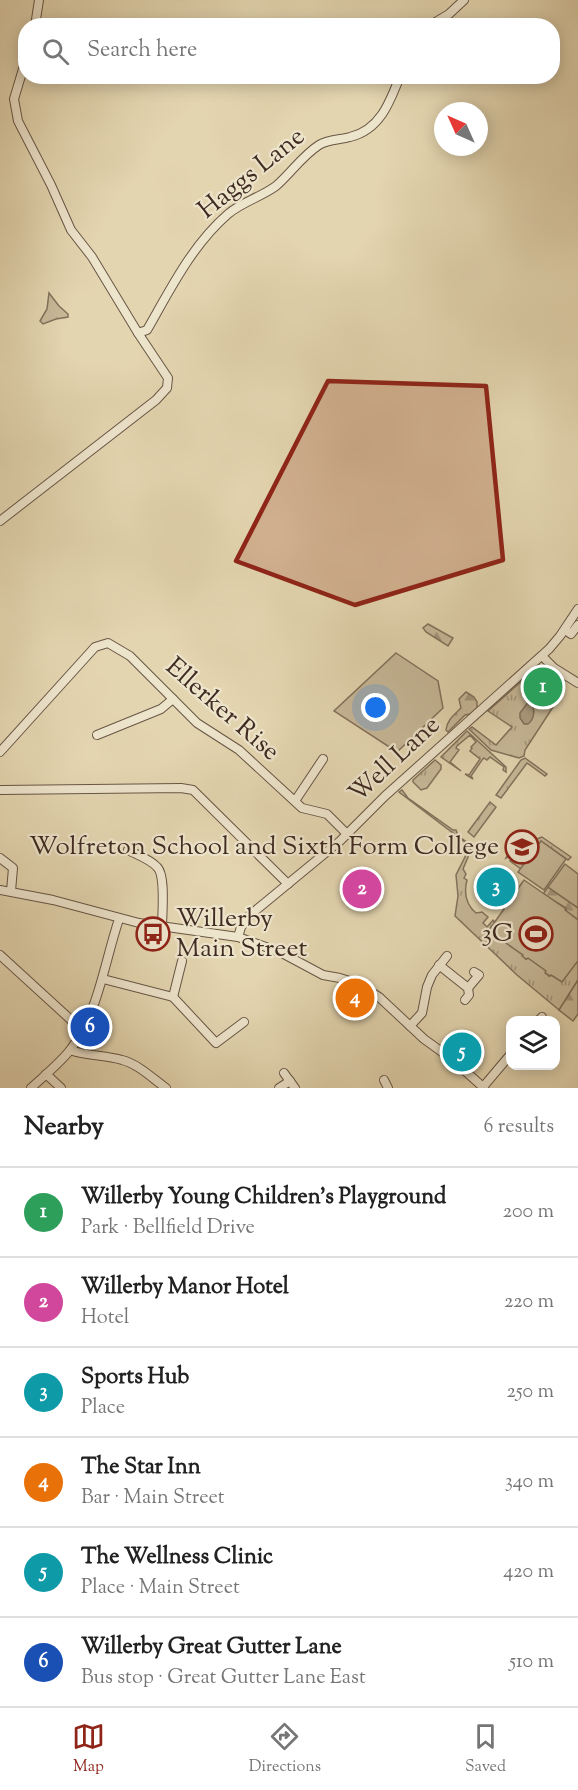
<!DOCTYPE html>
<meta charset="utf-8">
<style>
:root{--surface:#fff;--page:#f2f2f2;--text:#222;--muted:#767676;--line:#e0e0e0;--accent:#8f2418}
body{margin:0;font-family:"Sorts Mill Goudy",serif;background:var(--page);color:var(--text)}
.controls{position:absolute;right:18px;bottom:18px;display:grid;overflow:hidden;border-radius:12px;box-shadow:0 3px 15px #0003}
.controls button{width:54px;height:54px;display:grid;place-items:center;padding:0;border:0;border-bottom:2px solid var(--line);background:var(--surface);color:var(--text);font:30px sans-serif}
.compass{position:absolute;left:434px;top:102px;width:54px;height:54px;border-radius:50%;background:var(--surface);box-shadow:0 3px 15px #0003;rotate:315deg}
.you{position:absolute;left:376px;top:708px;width:21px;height:21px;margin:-15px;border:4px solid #fff;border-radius:50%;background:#1a73e8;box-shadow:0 0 0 9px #1a73e833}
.badge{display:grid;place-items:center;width:39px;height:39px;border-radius:50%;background:var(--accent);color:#fff;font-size:20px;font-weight:700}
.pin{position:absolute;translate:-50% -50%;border:3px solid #fff;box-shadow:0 2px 6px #0006}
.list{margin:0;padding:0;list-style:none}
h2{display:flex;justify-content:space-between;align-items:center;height:78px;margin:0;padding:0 24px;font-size:26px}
h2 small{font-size:20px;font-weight:400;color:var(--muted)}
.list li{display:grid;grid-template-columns:39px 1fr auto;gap:18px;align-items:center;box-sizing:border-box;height:90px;padding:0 24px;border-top:2px solid var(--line)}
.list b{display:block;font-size:22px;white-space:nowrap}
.list p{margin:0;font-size:20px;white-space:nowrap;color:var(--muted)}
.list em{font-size:20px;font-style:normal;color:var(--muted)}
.icon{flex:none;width:33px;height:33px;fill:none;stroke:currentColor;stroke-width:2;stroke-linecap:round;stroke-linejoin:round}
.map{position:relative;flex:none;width:578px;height:1088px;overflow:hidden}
.search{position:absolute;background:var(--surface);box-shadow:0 3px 15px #0003;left:18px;right:18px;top:18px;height:66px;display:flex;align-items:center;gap:15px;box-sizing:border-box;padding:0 21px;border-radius:24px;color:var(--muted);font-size:22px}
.sheet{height:618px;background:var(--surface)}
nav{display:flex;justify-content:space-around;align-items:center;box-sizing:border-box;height:84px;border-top:2px solid var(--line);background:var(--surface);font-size:16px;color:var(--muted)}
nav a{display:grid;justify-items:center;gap:3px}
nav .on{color:var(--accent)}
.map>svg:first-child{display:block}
.grass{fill:url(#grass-tufts);stroke:#83725c;stroke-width:1.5}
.forest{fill:url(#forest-firs);stroke:#83725c;stroke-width:1.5}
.green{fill:#c7b898;stroke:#83725c;stroke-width:1.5}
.water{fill:#ab9b7f;stroke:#806e59;stroke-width:1.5}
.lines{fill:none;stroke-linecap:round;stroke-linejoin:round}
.minor-casing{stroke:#685645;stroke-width:10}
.minor{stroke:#ede4cc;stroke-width:8}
.marked{fill:#8f2418;fill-opacity:0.2;stroke:#8f2418;stroke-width:4.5;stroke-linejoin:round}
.labels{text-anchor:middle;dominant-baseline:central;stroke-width:4.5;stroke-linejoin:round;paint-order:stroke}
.street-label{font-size:26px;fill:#3f2b21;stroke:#ede4cc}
.poi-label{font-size:26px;fill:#3f2b21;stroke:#ede4cc;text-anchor:end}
</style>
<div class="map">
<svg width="578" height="1088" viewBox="0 0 578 1088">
<defs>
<pattern id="grass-tufts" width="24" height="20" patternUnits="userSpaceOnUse" patternTransform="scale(1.5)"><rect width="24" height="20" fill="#c7b898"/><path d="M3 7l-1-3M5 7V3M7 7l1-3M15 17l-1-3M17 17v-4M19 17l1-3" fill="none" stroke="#a3967c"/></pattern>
<pattern id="forest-firs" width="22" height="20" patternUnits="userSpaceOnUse" patternTransform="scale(1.5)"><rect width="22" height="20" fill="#c7b898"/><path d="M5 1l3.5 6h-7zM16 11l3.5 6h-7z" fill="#a3967c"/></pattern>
</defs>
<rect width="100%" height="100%" fill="#e3d5b0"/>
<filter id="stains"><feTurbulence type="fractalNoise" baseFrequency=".00333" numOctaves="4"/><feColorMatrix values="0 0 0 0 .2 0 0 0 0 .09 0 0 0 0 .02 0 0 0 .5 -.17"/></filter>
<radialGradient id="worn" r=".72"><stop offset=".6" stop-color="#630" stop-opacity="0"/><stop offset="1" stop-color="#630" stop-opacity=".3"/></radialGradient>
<!-- grass -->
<g class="grass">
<path d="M525,678L553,707L525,750L524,756L519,758L491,750L469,729L472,727L496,745L512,727L488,711Z"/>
<path d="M467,731L506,767V772L503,770L504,767L490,757L487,760L484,758L482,760L471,776L473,779L465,774L469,775L480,759L470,751L472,748L471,747L476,742L470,735L457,746L456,748L459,750L450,762L461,771L441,757Z"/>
<path d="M525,758L547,774L545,776L527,763L501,798L496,795L521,760Z"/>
<path d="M435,760L441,765V769L427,788L421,790L413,782V780Z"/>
<path d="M402,790L408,798L453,830H456L458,836L471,845V850L463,869L466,874L464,878L467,880C464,892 465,904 476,913L482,912L488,917L483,923L487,927L493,920L495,922L489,930L523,955V956L526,959L528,958L547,971L546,973L549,976L578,962V980L559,1010L517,975L455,916L458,896L456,875L468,851L466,843L399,792Z"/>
<path d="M490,802L496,807L474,837L468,832Z"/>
<path d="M542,837L571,857L568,860L541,841L521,869L510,861L511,859L508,857L506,858L507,856C519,855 529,841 542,837Z"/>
</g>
<!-- forest -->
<g class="forest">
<path d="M49,293L59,306L68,314V317L56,319L43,324L40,321L47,309Z"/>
<path d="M428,624L453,638L448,646L426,632L423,628Z"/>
<path d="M466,692L474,697L477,702V708L470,714L465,715L448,732L446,730C447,720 454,715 461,708L459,699Z"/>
<path d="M548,887L578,908V920L565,910L566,908L543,894Z"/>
<path d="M578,980V1014L573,1021L559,1010Z"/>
</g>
<!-- green -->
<g class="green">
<path d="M396,653L438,681L443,708L397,752L334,711Z"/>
<path d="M538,666L560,679L542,696L525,678Z"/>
<path d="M541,841L566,859L544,890L518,872Z"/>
<path d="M565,864L578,874V908L548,887Z"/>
<path d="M524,880L566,909L565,910L578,920V962H577L562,982L551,975L550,976L545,973L546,971L528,958L526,959L522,956L523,955L503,941L502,942L498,939L499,938L489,930L504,909L502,907L507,900L509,901Z"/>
</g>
<!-- water -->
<path class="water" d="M529,701L531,702C535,709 535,719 528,724H524L520,718V713Z"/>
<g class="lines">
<defs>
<g id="minor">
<path d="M35,26L39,0"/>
<path d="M429,26L449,14L464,0"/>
<path d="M138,333L147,330C170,290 192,245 228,214C242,202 261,197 276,186C291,173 302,156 319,145C328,139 340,140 350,137C380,130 390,102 400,76"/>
<path d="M0,521L156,400L167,388L168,378L138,333L92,257L71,230L51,185L18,121L14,99L26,59"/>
<path d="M565,630L571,634L578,625"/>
<path d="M542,656L554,668L578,683"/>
<path d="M97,735L161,709L173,699"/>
<path d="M0,752L95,647L108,643L130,656L197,723L239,750L302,808L327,814L347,834"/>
<path d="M0,790L181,788L193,790L288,884"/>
<path d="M295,801L323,759"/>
<path d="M128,850C137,855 150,859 157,867C166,875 162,914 162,928"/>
<path d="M0,858L13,868L11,891"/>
<path d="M0,890L53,900L139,923L238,937L280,952L323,975L340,978L359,984L379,997L424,1039L453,1060L484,1088"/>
<path d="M238,937L241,927L250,915L340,841L385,796L549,649L560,636L578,609"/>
<path d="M0,955L82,1030"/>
<path d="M439,965L468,988L469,995L465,1000"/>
<path d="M103,979L173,997L216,1043L244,1022"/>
<path d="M468,988L479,975L474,972"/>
<path d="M173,997L182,961"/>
<path d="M539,1020L542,1017"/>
<path d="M410,1026L422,1013L427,987L432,975L447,956"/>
<path d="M70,1050C87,1056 105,1055 122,1060C138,1064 152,1078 166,1088"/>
<path d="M284,1073L295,1088"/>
<path d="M46,1074L61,1088"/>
<path d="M384,1080L388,1088"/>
<path d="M483,1087L510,1055"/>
<path d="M31,1088C44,1076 60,1063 71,1049C99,1010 104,964 119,919"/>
<path d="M279,1088L290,1081"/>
</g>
</defs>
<!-- minor casing -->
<use href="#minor" class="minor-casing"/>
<!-- minor -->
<use href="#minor" class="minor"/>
</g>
<!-- marked area -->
<path class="marked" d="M328,381L486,386L503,560L355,605L236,561Z"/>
<!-- icons -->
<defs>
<symbol id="school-ring" viewBox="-11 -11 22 22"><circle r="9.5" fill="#ede4cc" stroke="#8f2418" stroke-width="1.5"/><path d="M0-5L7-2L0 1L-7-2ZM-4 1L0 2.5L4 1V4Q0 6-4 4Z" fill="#8f2418"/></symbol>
<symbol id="bus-ring" viewBox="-11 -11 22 22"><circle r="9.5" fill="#ede4cc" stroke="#8f2418" stroke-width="1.5"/><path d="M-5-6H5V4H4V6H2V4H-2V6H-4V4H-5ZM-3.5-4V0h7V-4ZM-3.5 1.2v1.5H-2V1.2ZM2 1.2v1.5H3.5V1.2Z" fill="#8f2418"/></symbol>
<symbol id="stadium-ring" viewBox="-11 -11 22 22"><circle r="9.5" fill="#ede4cc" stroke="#8f2418" stroke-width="1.5"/><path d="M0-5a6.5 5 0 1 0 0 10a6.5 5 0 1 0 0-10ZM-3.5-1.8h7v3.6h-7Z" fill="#8f2418"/></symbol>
</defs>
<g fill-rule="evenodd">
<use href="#school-ring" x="503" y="828" width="38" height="38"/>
<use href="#bus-ring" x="134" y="915" width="38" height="38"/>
<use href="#stadium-ring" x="517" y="915" width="38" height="38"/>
</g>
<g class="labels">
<!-- street labels -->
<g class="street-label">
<text transform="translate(252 174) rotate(-39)">Haggs Lane</text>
<text transform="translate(222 710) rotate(41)">Ellerker Rise</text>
<text transform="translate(395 760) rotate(-43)">Well Lane</text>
</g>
<!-- poi labels -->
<g class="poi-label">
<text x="499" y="847">Wolfreton School and Sixth Form College</text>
<text x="176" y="919" text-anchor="start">Willerby<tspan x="176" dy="30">Main Street</tspan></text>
<text x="513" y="934">3G</text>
</g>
</g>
<rect width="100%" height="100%" filter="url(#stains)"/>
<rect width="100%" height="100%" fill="url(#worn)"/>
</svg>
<div class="controls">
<button><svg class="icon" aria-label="layers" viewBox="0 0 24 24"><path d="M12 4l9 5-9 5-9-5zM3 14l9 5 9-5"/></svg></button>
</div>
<svg class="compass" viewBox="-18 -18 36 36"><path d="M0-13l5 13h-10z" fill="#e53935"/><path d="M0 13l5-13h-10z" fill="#767676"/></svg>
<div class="you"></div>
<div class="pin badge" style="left:543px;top:687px;background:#2e9e5b">1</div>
<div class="pin badge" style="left:362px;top:889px;background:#d1479c">2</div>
<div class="pin badge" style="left:496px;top:887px;background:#0f9aa8">3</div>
<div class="pin badge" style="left:355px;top:998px;background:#e8710a">4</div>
<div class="pin badge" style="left:462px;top:1052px;background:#0f9aa8">5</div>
<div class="pin badge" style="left:90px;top:1027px;background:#1a4fb4">6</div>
<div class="search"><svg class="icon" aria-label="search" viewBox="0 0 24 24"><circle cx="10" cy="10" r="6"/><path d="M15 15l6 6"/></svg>Search here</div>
</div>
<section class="sheet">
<h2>Nearby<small>6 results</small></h2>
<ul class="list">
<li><span class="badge" style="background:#2e9e5b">1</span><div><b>Willerby Young Children's Playground</b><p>Park · Bellfield Drive</p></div><em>200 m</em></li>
<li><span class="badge" style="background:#d1479c">2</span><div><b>Willerby Manor Hotel</b><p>Hotel</p></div><em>220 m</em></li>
<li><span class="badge" style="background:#0f9aa8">3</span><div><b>Sports Hub</b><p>Place</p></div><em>250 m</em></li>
<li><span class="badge" style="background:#e8710a">4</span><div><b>The Star Inn</b><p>Bar · Main Street</p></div><em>340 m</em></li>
<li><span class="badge" style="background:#0f9aa8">5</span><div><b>The Wellness Clinic</b><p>Place · Main Street</p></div><em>420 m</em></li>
<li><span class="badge" style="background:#1a4fb4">6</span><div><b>Willerby Great Gutter Lane</b><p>Bus stop · Great Gutter Lane East</p></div><em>510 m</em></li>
</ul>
</section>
<nav>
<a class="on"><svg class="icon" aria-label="map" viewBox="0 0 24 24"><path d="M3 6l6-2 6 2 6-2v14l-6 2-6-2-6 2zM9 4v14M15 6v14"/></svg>Map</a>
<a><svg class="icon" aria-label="directions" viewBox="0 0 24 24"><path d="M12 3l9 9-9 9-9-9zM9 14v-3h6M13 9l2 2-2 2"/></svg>Directions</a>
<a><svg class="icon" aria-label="saved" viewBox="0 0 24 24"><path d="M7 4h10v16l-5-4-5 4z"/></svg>Saved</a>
</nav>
